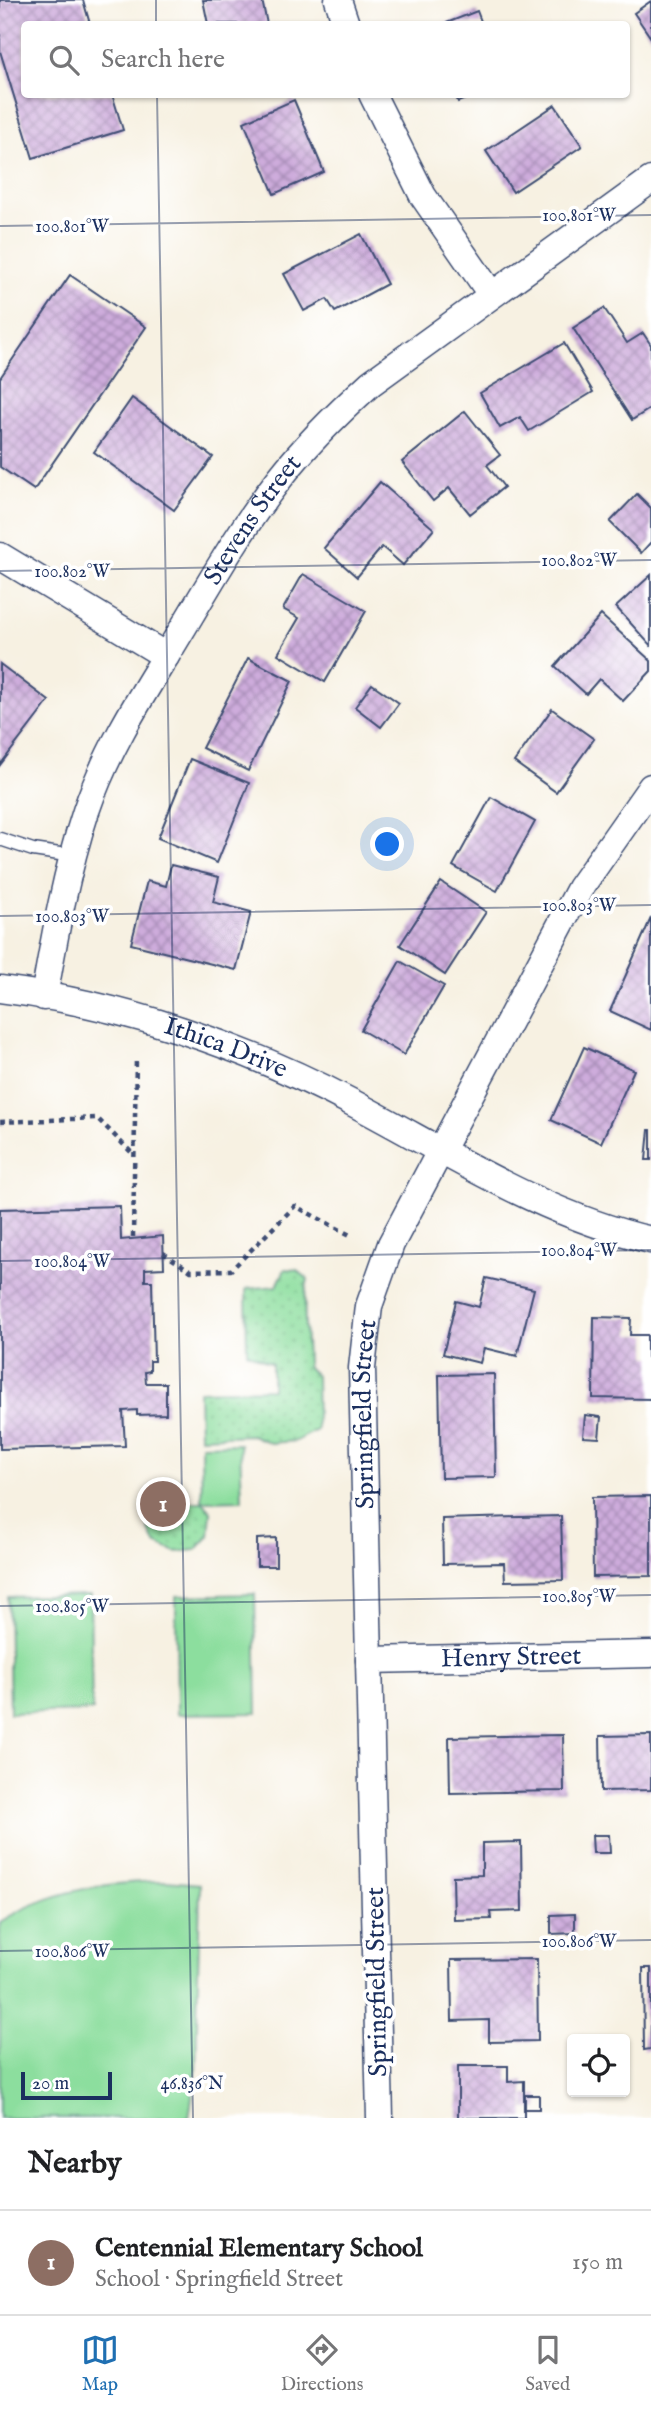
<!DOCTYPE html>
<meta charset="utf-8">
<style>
:root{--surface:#fff;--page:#f2f2f2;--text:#202124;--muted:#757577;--line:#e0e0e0;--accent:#1f6fb2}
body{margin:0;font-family:"IM FELL English",serif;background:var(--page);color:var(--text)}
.controls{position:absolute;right:21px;bottom:21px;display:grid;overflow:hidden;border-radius:7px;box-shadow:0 2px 5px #0004}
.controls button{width:63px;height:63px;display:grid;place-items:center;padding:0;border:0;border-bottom:2px solid var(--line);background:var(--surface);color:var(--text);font:35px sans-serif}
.scale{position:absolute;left:21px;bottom:18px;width:91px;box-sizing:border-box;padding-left:7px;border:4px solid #1b2f5e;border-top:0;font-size:19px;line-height:24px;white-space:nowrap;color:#1b2f5e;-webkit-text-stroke:5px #fff;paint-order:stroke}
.you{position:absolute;left:388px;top:845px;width:24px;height:24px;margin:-18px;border:5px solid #fff;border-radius:50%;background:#1a73e8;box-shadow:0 0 0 10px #1a73e833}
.badge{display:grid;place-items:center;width:46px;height:46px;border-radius:50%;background:var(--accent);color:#fff;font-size:23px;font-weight:700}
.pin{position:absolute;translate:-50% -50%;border:4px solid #fff;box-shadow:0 2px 7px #0006}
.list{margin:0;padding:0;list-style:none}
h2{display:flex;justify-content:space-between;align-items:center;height:91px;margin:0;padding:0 28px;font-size:30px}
h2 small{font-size:23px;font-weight:400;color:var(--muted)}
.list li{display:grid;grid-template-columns:46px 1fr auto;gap:21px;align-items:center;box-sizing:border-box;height:105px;padding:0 28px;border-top:2px solid var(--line)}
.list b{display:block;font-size:26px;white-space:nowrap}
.list p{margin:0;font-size:23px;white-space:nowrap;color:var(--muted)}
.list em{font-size:23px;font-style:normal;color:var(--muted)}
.icon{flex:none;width:38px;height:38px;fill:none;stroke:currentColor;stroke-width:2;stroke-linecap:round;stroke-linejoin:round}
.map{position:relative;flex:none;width:651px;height:2118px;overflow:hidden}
.search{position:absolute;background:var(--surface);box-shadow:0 2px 5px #0004;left:21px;right:21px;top:21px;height:77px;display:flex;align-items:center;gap:18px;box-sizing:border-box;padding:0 24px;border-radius:7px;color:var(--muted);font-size:26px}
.sheet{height:196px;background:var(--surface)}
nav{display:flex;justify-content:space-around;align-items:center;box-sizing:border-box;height:98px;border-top:2px solid var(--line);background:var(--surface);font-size:19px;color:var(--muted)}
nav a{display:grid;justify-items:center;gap:4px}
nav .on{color:var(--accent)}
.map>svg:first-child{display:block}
.grass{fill:url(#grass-dots);stroke:#54867e;stroke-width:2}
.pitch{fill:#8cde9e;stroke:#54867e;stroke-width:2}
.building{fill:url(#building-cross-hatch)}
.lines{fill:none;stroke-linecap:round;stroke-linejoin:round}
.lane-casing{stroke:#3c4c72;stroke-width:15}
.street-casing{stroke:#3c4c72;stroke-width:29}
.path{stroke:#3c4c72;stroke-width:4.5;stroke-dasharray:5 5;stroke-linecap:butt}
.lane{stroke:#fff;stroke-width:12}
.street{stroke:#fff;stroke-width:26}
.ticks{fill:none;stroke:#1b2f5e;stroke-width:2;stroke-opacity:0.45}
.labels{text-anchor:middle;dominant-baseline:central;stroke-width:7;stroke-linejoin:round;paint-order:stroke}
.street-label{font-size:26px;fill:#1b2f5e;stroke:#fff}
.ticks-label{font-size:18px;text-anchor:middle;fill:#1b2f5e;stroke:#fff;stroke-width:7;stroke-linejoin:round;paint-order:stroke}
</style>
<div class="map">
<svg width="651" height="2118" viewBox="0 0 651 2118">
<defs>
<pattern id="grass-dots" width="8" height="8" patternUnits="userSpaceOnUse" patternTransform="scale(1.75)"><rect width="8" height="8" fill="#8cde9e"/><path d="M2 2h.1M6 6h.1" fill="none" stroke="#78bf8a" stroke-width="1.8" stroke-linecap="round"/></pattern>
<pattern id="building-cross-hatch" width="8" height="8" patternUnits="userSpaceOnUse" patternTransform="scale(1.75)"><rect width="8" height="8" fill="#ceacdc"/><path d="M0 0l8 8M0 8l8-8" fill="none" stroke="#a68cb6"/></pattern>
</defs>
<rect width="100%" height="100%" fill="#fff"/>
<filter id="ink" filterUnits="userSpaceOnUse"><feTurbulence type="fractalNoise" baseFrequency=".0143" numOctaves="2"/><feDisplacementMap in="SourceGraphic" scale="14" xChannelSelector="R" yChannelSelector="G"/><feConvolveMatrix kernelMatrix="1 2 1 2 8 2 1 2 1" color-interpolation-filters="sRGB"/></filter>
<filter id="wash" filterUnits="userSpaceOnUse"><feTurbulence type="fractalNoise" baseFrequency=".00686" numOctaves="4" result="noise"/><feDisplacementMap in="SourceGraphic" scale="28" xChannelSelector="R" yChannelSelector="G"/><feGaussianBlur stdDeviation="1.57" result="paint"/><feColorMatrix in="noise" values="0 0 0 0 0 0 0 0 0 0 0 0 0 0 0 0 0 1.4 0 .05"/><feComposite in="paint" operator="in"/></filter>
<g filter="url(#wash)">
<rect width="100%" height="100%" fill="#f7f1e2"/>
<!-- grass -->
<g class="grass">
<path d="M285,1269L297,1270L308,1279C301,1306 307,1337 307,1366L316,1376L317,1430L296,1441L270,1443L252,1435L200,1437L199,1391L272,1389V1364L247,1352L246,1289L277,1286Z"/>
<path d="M181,1502H203L211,1511L209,1536L196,1550L176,1552L155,1543L148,1528L165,1511Z"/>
</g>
<!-- pitch -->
<g class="pitch">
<path d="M240,1444L242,1500L202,1501L201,1445Z"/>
<path d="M255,1594L257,1713L177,1714L176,1596Z"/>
<path d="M90,1595L92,1711L10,1713L8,1597Z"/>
<path d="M166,1881L200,1884L196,2072L189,2118H0V1922C50,1890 108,1882 166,1881Z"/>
</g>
<g id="blocks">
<!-- building -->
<g class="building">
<path d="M0,0H83L90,24H24V94H112L123,130L33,158L0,51Z"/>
<path d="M203,0H262L267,24H208Z"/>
<path d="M651,1V38L634,13Z"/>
<path d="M477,11L482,24H444Z"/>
<path d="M455,94H476V95L458,102Z"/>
<path d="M294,100L324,172L274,194L244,122Z"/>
<path d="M555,105L582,146L513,192L486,151Z"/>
<path d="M361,234L387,284L335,312L327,299L304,311L284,274Z"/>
<path d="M70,275L146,327L34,490L0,467V378Z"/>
<path d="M604,308L627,343L643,333L651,345V408L632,420L573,328Z"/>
<path d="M564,343L593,392L529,431L520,417L500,428L480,393Z"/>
<path d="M132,398L213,457L174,510L94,452Z"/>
<path d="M465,411L500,455L487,465L504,487L470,514L449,488L433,501L402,462Z"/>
<path d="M380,482L434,529L403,565L382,547L357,577L324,548Z"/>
<path d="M637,494L651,508V542L641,553L610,522Z"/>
<path d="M303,574L366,611L325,682L278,654L299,618L283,609Z"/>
<path d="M651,575V646L616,607Z"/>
<path d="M601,615L651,661V671L623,701L599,679L586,694L555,666Z"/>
<path d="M248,658L292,681L248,771L202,748Z"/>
<path d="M0,664L49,701L0,765Z"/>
<path d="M372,684L399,703L381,727L355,707Z"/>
<path d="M552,709L594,739L556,792L514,762Z"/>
<path d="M190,759L249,783L217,863L158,838Z"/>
<path d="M491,797L535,822L497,891L453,866Z"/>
<path d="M171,865L219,877L213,902L251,912L236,970L131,944L147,881L166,886Z"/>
<path d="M441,882L486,912L445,975L400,945Z"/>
<path d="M651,918V1030L610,1011Z"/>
<path d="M400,961L444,986L404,1055L361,1030Z"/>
<path d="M584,1047L634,1070L601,1143L551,1120Z"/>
<path d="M649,1130H651V1160H646Z"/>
<path d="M120,1206L121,1240L163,1236L164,1268L145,1269V1281H152L154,1361H150V1371L145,1372L146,1383H166V1414L137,1415V1410L123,1411L125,1446L0,1449V1209Z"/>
<path d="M486,1278L534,1289L517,1356L484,1348L480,1363L443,1354L456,1301L479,1307Z"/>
<path d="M594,1317L631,1318L630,1335H647V1357H651V1399L593,1398Z"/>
<path d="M494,1374L496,1477L441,1478L439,1375Z"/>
<path d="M585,1415L601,1417L599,1438L583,1437Z"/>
<path d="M651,1496V1576L593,1577L592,1497Z"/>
<path d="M561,1516L563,1580L505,1581L504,1563L443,1564L442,1519Z"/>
<path d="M276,1538V1566H257V1539Z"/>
<path d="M563,1735L564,1791L450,1793L449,1737Z"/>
<path d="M651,1735V1790L601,1791L600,1736Z"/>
<path d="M592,1835H609L610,1853H593Z"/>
<path d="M521,1842L522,1911L490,1912L491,1919L454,1920L453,1876L482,1875V1843Z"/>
<path d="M575,1914V1933L551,1934V1915Z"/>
<path d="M537,1959L538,2041L489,2042V2020L452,2021L451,1960Z"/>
<path d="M643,1968H651V2049L644,2050Z"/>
<path d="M458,2066H508V2082L524,2081V2118H458Z"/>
<rect x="525" y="2095" width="14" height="14"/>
</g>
</g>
</g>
<g filter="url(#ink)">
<use href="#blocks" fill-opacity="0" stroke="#3c4c72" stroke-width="2"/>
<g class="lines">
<defs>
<path id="lane" d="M0,839L33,850L73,856"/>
<g id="street">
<path d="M338,0L346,24"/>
<path d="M372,94L423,196L491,294"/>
<path d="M0,556L166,656"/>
<path id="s1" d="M0,989C122,1004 245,1046 353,1103C450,1154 543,1215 651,1240"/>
<path id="s2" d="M44,997C55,934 66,872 86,811C105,755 135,706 166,656C203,596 236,534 280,478C307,443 338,413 371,383L651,180"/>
<path id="s3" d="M369,1660L651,1654"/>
<path id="s4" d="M380,2118L362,1368L369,1306L391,1244L580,888L651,787"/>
</g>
</defs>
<!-- lane casing -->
<use href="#lane" class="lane-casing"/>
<!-- street casing -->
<use href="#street" class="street-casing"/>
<!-- path -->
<g class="path">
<path d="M0,1122L97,1118L134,1155"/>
<path d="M133,1237L136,1058"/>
<path d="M163,1253L191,1271L231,1270L295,1206L352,1236"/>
</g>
<!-- lane -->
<use href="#lane" class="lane"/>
<!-- street -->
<use href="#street" class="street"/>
</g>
</g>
<!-- ticks -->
<path class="ticks" d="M156,0V24M157,94L193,2118M0,226L651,215M0,571L651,560M0,916L651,905M0,1261L651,1250M0,1606L651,1595M0,1951L651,1940"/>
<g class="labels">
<!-- street labels -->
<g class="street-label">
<text stroke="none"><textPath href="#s2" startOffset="527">Stevens Street</textPath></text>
<text stroke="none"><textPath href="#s1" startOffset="234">Ithica Drive</textPath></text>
<text stroke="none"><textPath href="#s4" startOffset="704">Springfield Street</textPath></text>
<text stroke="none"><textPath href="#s3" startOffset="142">Henry Street</textPath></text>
<text transform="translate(377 1982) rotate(-91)">Springfield Street</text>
</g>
</g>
<g class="ticks-label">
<text x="579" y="221">100.801°W</text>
<text x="72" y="232">100.801°W</text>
<text x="579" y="566">100.802°W</text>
<text x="72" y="577">100.802°W</text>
<text x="579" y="911">100.803°W</text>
<text x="72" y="922">100.803°W</text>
<text x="579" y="1256">100.804°W</text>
<text x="72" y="1267">100.804°W</text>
<text x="579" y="1602">100.805°W</text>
<text x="72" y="1612">100.805°W</text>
<text x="579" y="1947">100.806°W</text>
<text x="72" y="1957">100.806°W</text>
<text x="192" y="2089">46.836°N</text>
</g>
</svg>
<div class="controls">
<button><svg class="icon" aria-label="locate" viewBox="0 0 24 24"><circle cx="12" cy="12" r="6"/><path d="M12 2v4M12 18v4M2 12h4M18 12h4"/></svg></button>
</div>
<div class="scale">20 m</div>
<div class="you"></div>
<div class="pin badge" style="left:163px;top:1504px;background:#8d6e63">1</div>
<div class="search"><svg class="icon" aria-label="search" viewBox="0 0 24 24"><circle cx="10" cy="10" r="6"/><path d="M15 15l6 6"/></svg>Search here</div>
</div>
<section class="sheet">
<h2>Nearby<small></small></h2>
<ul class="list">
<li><span class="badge" style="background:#8d6e63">1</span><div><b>Centennial Elementary School</b><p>School · Springfield Street</p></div><em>150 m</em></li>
</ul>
</section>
<nav>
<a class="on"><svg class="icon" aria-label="map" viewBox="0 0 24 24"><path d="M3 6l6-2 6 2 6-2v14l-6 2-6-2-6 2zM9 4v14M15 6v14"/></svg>Map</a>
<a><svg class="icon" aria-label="directions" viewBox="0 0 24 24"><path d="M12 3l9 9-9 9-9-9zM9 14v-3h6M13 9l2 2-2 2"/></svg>Directions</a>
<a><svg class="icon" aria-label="saved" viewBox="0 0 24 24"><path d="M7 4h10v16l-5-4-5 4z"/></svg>Saved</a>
</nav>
